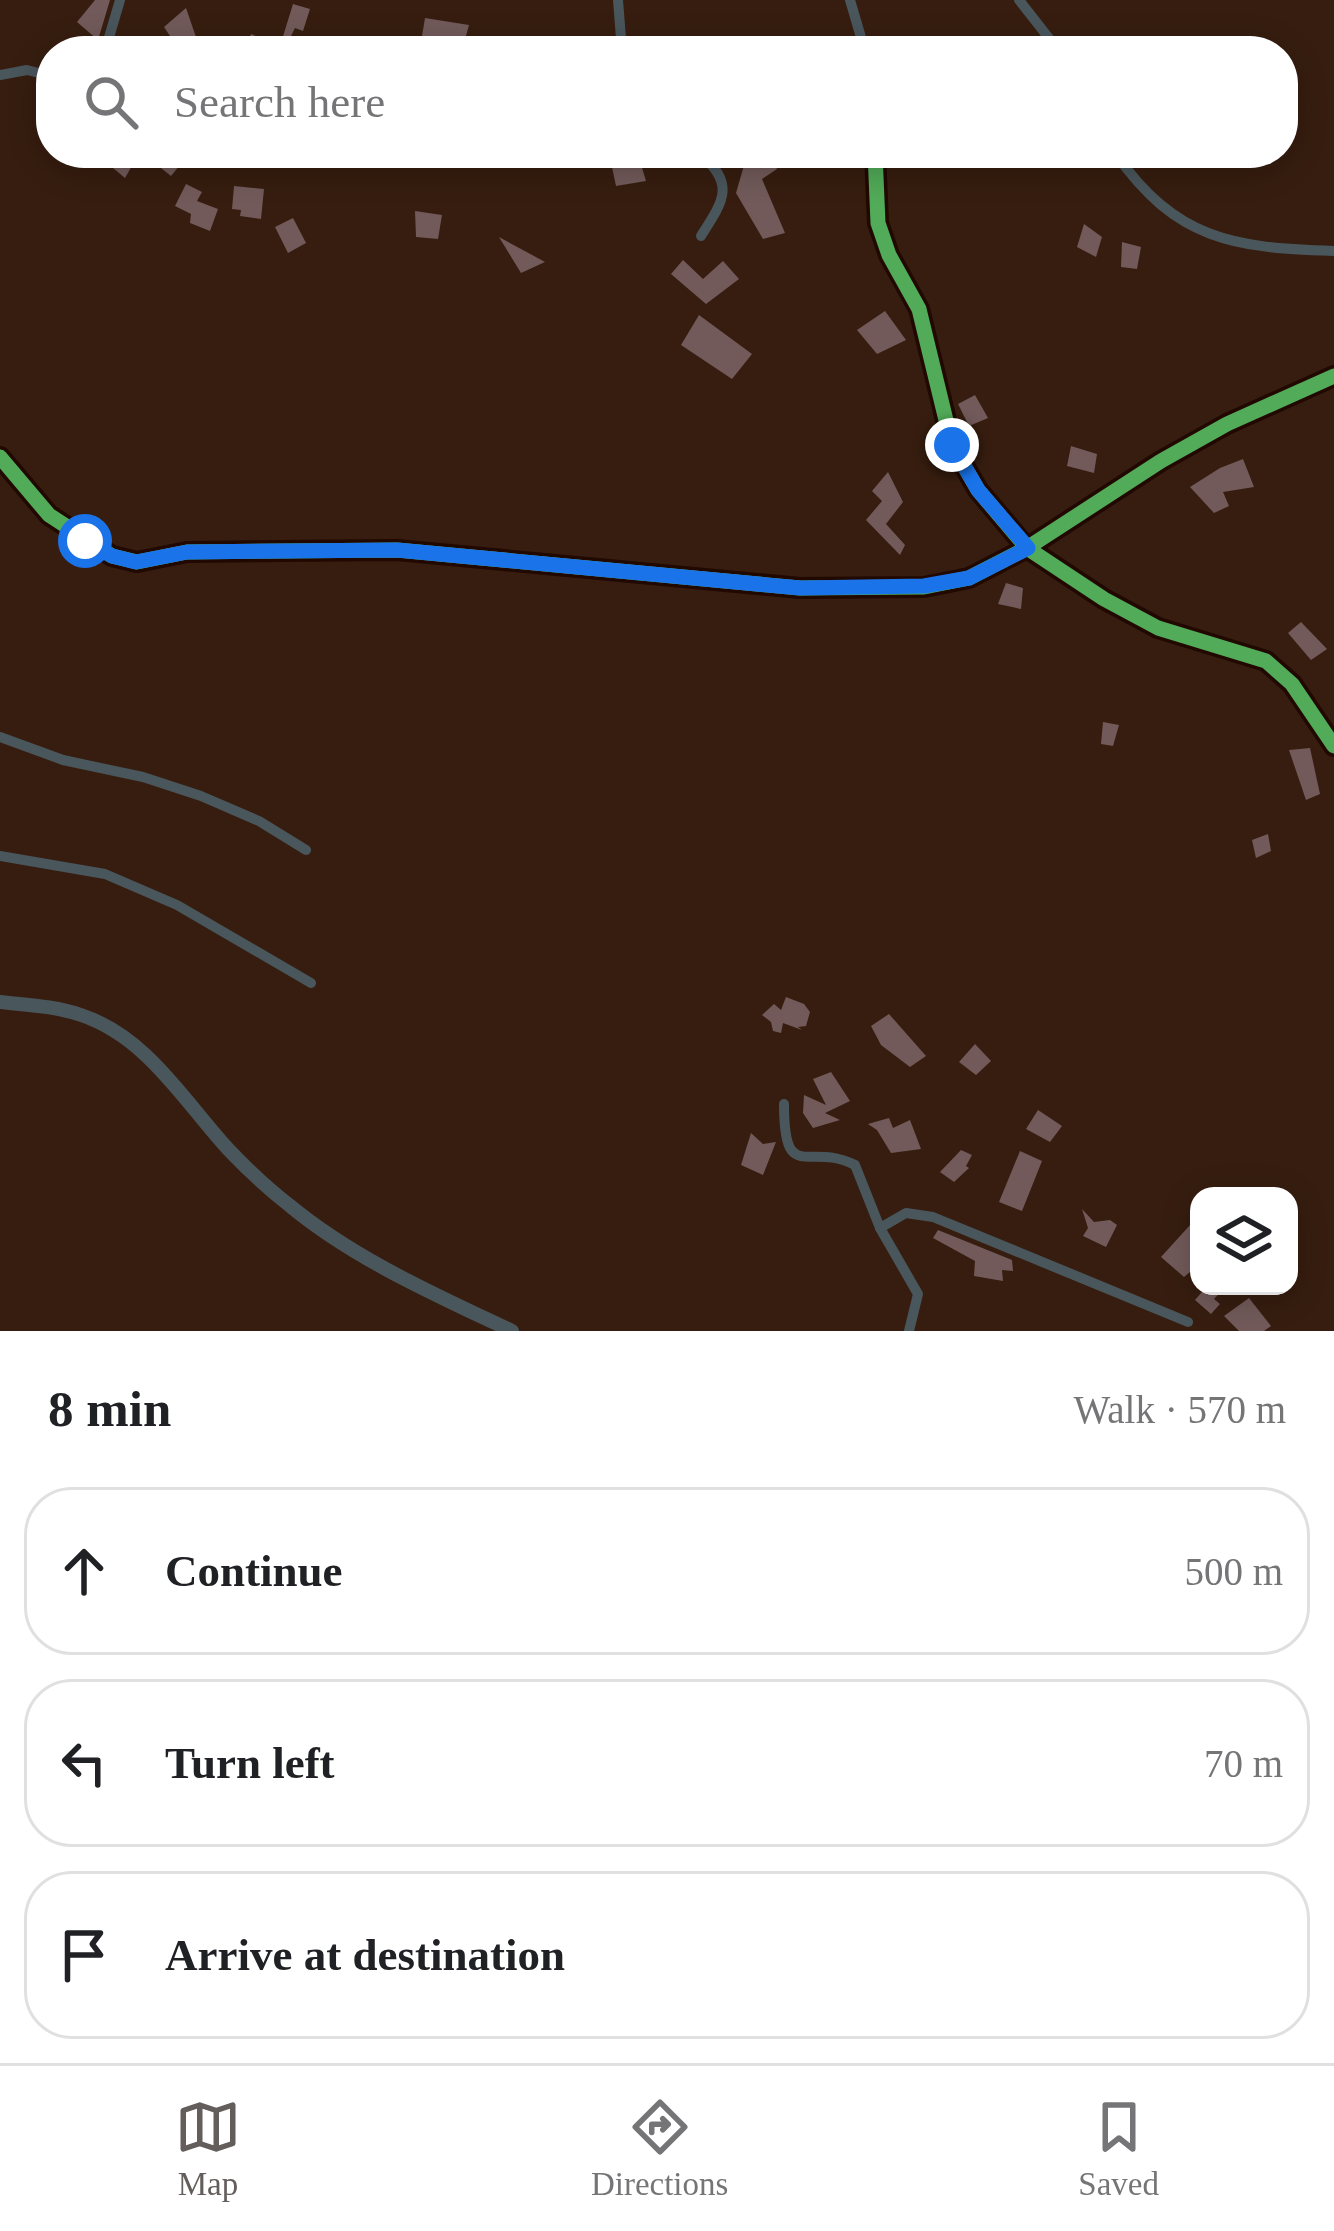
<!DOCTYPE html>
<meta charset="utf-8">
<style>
:root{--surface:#fff;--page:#f6f6f6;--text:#202124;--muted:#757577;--line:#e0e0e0;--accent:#635d5b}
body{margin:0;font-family:"Times New Roman",serif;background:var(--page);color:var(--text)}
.controls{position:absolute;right:36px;bottom:36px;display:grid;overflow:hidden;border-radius:24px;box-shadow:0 6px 30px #0003}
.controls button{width:108px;height:108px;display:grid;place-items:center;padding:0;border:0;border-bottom:3px solid var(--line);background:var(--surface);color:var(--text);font:60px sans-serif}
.stop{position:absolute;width:36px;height:36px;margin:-27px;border:9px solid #1a73e8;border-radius:50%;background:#fff}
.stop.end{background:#1a73e8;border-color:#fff;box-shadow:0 3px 12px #0008}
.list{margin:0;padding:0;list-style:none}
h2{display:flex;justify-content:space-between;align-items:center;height:156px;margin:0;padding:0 48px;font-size:51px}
h2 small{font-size:39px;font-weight:400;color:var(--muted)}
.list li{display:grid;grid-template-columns:78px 1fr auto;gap:36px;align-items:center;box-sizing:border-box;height:168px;margin:0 24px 24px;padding:0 24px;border:3px solid var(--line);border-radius:48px}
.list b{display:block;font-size:45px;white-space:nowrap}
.list em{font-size:39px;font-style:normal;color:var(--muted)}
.icon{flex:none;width:66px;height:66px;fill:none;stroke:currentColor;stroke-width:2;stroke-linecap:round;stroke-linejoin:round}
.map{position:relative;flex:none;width:1334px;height:1331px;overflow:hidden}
.search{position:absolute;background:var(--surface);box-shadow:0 6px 30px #0003;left:36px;right:36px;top:36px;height:132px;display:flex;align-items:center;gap:30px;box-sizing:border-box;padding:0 42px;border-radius:48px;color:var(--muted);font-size:45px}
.sheet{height:732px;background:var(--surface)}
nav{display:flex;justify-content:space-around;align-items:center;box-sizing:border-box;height:168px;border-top:3px solid var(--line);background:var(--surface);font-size:33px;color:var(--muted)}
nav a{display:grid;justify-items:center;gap:6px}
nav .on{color:var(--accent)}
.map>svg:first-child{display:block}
.building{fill:#725a5a}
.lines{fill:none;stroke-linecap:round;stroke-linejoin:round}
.minor{stroke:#49565b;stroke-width:10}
.tertiary{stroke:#49565b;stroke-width:14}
.cycleway-casing{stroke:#210800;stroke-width:22}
.cycleway{stroke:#51ab58;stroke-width:15}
.route{stroke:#1a73e8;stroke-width:15}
</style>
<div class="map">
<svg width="1334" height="1331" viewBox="0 0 1334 1331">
<rect width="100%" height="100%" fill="#361d0f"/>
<!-- building -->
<g class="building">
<path d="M95,0H110L98,40L77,22Z"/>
<path d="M293,4L310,9L303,31L295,28L285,48L291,51H251L246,46L251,34L280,46Z"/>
<path d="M186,8L197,40H186L193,51H180L164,27Z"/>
<path d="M425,18L469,25L463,47L426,51L427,43L421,42Z"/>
<path d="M95,153H132L137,157L125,178Z"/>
<path d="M142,153H175L184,160L171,176Z"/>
<path d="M757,153H770L777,169L762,179L785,233L763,239L736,193L745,162Z"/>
<path d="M1143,153H1194V161L1144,164Z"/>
<path d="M640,161L646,181L616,186L612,167Z"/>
<path d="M186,184L202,192L197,201L218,209L210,231L190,223L191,214L175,206Z"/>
<path d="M234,186L264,189L261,219L240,216L241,210L232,209Z"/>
<path d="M415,211L442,215L438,239L416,237Z"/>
<path d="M293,218L306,243L288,253L275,227Z"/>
<path d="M1084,224L1102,237L1096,257L1077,247Z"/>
<path d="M499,237L545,262L521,273Z"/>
<path d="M1122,242L1141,247L1137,269L1121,267Z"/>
<path d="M683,260L703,279L723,261L739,279L706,304L671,274Z"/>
<path d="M885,311L906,340L877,354L857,330Z"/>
<path d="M699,315L752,354L732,379L681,345Z"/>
<path d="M975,395L988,418L969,426L958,404Z"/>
<path d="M1071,446L1097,454L1094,473L1067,466Z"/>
<path d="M1243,459L1254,487L1223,492L1229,506L1214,513L1190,487L1220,468Z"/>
<path d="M888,472L903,502L886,524L905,545L900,555L866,520L882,501L872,491Z"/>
<path d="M1006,583L1023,588L1021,609L998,604Z"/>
<path d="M1301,622L1327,649L1311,660L1288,633Z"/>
<path d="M1103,722L1119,725L1113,746L1101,744Z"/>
<path d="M1310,748L1320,794L1306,800L1289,750Z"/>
<path d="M1268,834L1271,851L1256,858L1252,840Z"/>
<path d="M786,997L804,1004L810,1012L806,1026L798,1027L802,1030L783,1023L781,1033L773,1031L771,1022L762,1015L774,1004L781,1010Z"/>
<path d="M889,1014L926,1056L910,1067L881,1045L871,1026Z"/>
<path d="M975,1044L991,1061L976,1075L959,1062Z"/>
<path d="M831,1072L850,1101L825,1113L840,1120L813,1128L803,1113L804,1095L826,1105L813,1079Z"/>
<path d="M1038,1110L1062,1126L1050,1142L1026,1129Z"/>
<path d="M889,1118L893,1128L910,1120L921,1149L891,1153L877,1130L868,1124Z"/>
<path d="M751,1133L763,1144L776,1142L763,1175L741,1165Z"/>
<path d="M961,1150L972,1155L966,1166L969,1168L954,1182L940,1172Z"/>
<path d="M1020,1151L1042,1161L1022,1211L999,1202Z"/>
<path d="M1082,1209L1094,1222L1110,1220L1117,1225L1106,1247L1083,1236L1088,1228Z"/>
<path d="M1191,1224L1199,1231V1279L1190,1272L1184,1277L1161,1257Z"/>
<path d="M938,1230L1012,1260L1013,1271L1002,1270L1003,1281L974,1276L975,1261L933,1238Z"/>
<path d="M1207,1286H1226L1214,1299L1220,1304L1211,1314L1195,1300Z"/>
<path d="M1249,1298L1271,1326L1264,1331H1239L1224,1316Z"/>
</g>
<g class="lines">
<!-- minor -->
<g class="minor">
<path d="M618,0L622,51"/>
<path d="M850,0L865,51"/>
<path d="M1019,0L1059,51"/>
<path d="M105,51L120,0"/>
<path d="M0,75L27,70L51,76"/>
<path d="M458,153L566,160L586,153"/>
<path d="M699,153C736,184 724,200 701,236"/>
<path d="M875,153L878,223L889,255L919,309L952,445L978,490L1027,548L1104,599L1158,628L1266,661L1292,684L1334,746"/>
<path d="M1115,153C1176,240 1233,248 1334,251"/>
<path d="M0,457L49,515L112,556L137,562L187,552L397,550L800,588L924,587L969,578L1027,548L1161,461L1227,424L1334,376"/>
<path d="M0,737L63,760L143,777L201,796L259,821L306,850"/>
<path d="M0,856L105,874L177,905L311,983"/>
<path d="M784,1104C784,1186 808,1141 855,1165L880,1228L918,1294L909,1331"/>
<path d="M880,1228L906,1213L933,1217L1188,1322"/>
</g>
<!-- tertiary -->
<path class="tertiary" d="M0,1002C27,1005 55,1006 81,1015C147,1037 184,1101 228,1149C247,1169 267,1188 289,1205C354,1259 436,1295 512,1331"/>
<defs>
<g id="cycleway">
<path d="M875,153L878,223L889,255L919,309L952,445L978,490L1027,548L1104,599L1158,628L1266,661L1292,684L1334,746"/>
<path d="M0,457L49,515L112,556L137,562L187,552L397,550L800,588L924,587L969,578L1027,548L1161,461L1227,424L1334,376"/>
</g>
</defs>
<!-- cycleway casing -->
<use href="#cycleway" class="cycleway-casing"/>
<!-- cycleway -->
<use href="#cycleway" class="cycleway"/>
</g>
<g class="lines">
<!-- route -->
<path class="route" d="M85,541L112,556L136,562L187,552L397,550L800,588L924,586L969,578L1028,548L978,490L952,445"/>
</g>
</svg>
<div class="controls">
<button><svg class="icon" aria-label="layers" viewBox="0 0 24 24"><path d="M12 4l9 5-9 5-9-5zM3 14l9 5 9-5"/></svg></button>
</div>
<div class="stop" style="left:85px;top:541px"></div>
<div class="stop end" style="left:952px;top:445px"></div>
<div class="search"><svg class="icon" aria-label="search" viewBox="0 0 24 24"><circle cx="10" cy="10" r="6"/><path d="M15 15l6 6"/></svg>Search here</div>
</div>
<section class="sheet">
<h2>8 min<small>Walk · 570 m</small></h2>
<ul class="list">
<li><svg class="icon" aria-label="ahead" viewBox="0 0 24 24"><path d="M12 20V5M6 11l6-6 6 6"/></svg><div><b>Continue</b></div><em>500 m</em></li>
<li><svg class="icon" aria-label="left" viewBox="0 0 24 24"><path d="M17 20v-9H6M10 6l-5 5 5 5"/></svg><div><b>Turn left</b></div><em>70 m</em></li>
<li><svg class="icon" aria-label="arrive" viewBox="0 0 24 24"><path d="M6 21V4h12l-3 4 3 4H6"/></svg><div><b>Arrive at destination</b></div></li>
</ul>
</section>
<nav>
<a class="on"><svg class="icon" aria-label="map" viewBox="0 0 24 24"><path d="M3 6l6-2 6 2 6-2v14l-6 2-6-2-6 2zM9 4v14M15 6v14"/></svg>Map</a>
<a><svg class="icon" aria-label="directions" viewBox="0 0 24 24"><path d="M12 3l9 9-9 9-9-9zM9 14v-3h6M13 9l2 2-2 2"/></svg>Directions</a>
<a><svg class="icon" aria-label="saved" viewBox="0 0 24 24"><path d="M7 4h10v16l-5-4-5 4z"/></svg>Saved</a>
</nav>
